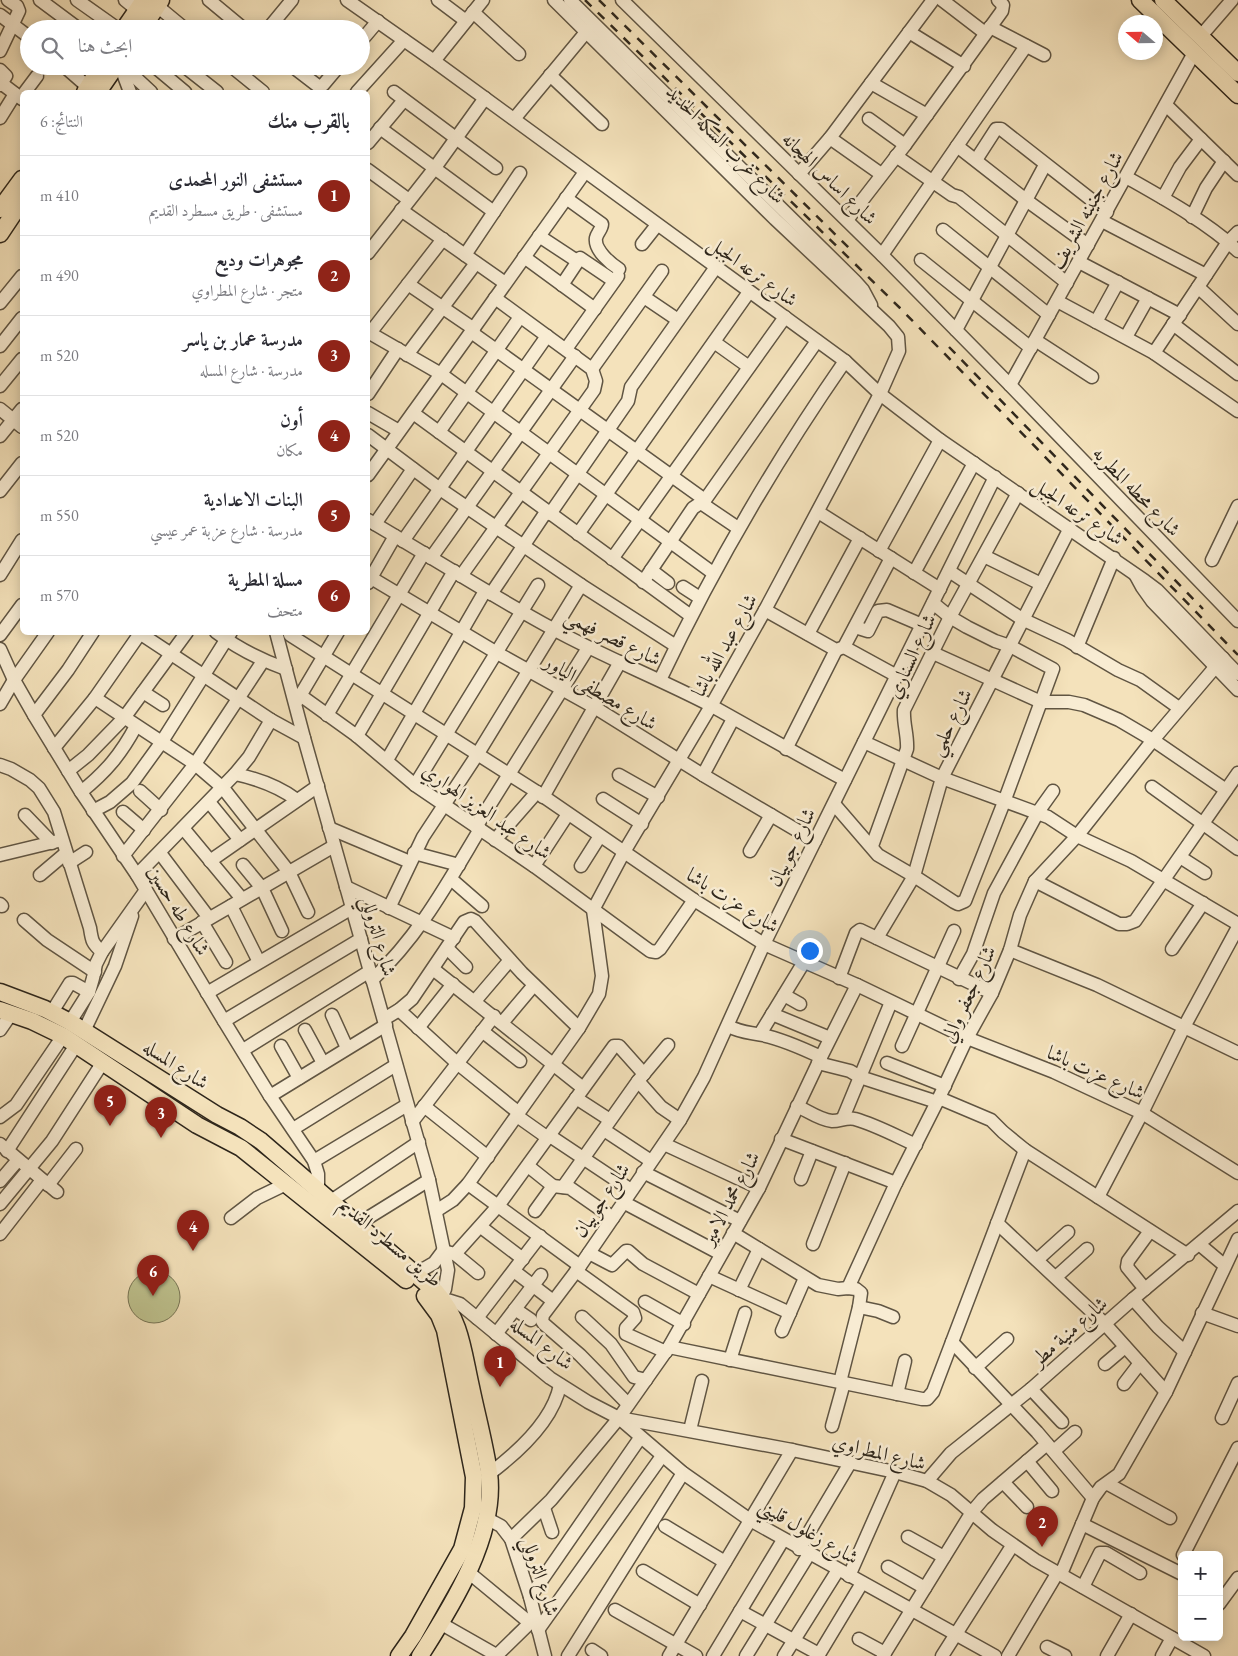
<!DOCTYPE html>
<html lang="ar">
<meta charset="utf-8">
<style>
:root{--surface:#fff;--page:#f2f2f3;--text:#2b2b33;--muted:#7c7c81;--line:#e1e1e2;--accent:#8f2418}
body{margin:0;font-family:"EB Garamond",Amiri,serif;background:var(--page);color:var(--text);direction:rtl}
.controls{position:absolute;right:15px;bottom:15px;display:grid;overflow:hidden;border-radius:8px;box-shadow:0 2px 12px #0003}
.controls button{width:45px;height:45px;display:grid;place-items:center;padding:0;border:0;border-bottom:1px solid var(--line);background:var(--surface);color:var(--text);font:25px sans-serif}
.compass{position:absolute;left:1118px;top:15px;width:45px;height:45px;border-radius:50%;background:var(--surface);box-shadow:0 2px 12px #0003;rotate:290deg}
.you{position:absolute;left:809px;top:950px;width:18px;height:18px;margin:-12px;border:4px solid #fff;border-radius:50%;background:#1a73e8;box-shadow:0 0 0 8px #1a73e833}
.badge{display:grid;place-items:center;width:32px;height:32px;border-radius:50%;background:var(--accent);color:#fff;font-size:16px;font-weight:700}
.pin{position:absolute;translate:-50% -41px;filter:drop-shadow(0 1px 2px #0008)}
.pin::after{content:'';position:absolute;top:26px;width:18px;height:15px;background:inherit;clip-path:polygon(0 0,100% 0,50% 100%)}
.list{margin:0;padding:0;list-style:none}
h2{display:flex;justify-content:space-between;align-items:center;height:65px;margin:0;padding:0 20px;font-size:21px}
h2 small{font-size:16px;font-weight:400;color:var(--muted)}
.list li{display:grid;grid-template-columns:32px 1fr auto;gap:15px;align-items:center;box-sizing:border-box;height:80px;padding:0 20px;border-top:1px solid var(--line)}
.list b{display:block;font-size:19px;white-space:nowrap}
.list p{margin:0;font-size:16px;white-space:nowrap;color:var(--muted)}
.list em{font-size:16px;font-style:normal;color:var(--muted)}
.icon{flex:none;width:28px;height:28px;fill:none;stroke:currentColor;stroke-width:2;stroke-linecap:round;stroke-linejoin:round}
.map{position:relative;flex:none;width:1238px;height:1656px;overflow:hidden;direction:ltr}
.search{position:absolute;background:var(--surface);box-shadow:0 2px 12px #0003;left:20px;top:20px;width:350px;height:55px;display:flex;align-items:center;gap:12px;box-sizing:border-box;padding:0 18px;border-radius:28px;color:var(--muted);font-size:19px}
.panel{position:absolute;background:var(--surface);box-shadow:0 2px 12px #0003;left:20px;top:90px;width:350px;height:545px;border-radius:8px;direction:rtl}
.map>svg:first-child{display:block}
.green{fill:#bec28e;stroke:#767454}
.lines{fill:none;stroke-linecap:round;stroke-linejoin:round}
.minor-casing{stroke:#605543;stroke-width:15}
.major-casing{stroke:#2e261b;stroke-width:19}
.minor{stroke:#f8ecd3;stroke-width:12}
.major{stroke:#f4e2bb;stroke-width:16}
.rail{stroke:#2e261b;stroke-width:2.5;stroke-dasharray:9 9;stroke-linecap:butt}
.labels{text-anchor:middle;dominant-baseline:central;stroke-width:5;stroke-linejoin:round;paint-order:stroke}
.street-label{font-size:20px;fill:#2e261b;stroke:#f8ecd3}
</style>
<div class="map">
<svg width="1238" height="1656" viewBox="0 0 1238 1656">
<rect width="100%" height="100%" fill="#f4e2bb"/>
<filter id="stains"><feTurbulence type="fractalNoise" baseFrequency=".004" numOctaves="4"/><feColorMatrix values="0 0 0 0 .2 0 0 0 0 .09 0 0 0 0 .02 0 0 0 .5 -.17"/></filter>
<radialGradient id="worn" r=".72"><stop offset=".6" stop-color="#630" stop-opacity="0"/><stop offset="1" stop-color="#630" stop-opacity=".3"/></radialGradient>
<!-- green -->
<circle class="green" cx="154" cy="1297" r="26"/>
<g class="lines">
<defs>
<g id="minor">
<path d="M40,0L79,29"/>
<path d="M77,0L118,29"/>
<path d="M125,0L136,9"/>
<path d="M209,0L244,29"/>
<path d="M347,0L434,61L845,361L880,394L940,440L1145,581L1157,590L1238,674"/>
<path d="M438,0L466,21"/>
<path d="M570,0L855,281L863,290L871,305"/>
<path d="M622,0L882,255L1010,385L1238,621"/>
<path d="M942,0L985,33"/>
<path d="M162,10L185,29"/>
<path d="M473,12L519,54"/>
<path d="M0,15L29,37"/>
<path d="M990,27L1044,55"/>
<path d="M268,29L292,0"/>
<path d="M909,32L964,66"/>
<path d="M1200,37L1232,0"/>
<path d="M361,41L378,21"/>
<path d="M0,51L19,11L17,6L8,0"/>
<path d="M434,61L483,0"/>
<path d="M64,66L88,87"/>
<path d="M123,66L124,76L130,92"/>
<path d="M127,66L137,79L151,92"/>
<path d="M154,66L185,92"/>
<path d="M184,66L217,92"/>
<path d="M231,66L263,92"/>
<path d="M292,66L318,86L323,85L339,66"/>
<path d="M0,70L6,76L0,85"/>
<path d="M550,75L602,124"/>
<path d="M1,83L22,99"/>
<path d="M871,83L927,115"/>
<path d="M25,92L37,76"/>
<path d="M357,92L404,40"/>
<path d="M394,92L496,168"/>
<path d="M1166,105L1238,175"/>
<path d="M0,118L15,94"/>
<path d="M514,119L587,31"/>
<path d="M869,119L905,145"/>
<path d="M380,128L494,212"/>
<path d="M830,138L881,174"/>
<path d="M368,143L404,100"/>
<path d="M957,146L1026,200L1088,245"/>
<path d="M896,156L952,195L959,197L1067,283"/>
<path d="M976,160L996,129H1001L1107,212"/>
<path d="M368,170L409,200"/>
<path d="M799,174L830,138L933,0"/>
<path d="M1126,177C1163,198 1207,222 1238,251"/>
<path d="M566,198L602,224C602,229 597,233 596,238C594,250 611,264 619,269"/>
<path d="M1163,198L1180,167L1201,139"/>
<path d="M401,210L505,283"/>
<path d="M1192,217L1206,188L1224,161"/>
<path d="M847,220L905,145L1002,11L1003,5L998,0"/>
<path d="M1102,221L1206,275"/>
<path d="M943,230L1049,315"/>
<path d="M539,236L577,261"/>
<path d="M642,244L657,225"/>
<path d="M368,253L434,169L485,98"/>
<path d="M465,255L520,173"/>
<path d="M882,255L1026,46"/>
<path d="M524,257L595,309"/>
<path d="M921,260L1031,348"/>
<path d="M1079,262L1180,315"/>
<path d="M408,284L474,329"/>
<path d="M562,285L580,258L614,281"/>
<path d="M1198,287L1238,324"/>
<path d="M644,297L678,320"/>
<path d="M1057,301L1154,353L1238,411"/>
<path d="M0,303L22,276"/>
<path d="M1096,322L1118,282"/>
<path d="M1173,324L1238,374"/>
<path d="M956,330L1045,165"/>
<path d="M368,332L441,374L713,573"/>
<path d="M471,332L705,500"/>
<path d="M370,333L443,239"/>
<path d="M1126,337L1148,298"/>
<path d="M1035,340L1092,377"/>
<path d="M714,342L749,367"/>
<path d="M0,346L22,318"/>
<path d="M566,349L618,276"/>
<path d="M1154,353L1228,242L1238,232"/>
<path d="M407,355L476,263"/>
<path d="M592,369L662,271"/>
<path d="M1010,385L1194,53"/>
<path d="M0,386L22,359"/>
<path d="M368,394L398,349"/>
<path d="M0,409L22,427"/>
<path d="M368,413L399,431"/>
<path d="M413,413L691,616"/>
<path d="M439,432L520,317"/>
<path d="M368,435L440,489L581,585L676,646"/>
<path d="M0,436L22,409"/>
<path d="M368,475L471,332L585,172"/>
<path d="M0,491L22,463"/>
<path d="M701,503L738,528"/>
<path d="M818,512L940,589"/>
<path d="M550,514L628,401L631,387L716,267"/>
<path d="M368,520C430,556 490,595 553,629C604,657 658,678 710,705C755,730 800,756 845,780"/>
<path d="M375,524L413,469"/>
<path d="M578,534L749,292"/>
<path d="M403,541L547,336"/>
<path d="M879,551L940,440"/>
<path d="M984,556L1041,584"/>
<path d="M431,558L575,356"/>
<path d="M612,559L785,317"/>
<path d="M1212,560L1238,506"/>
<path d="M651,570L668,583"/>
<path d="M949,571L1022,619L1067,640L1118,670L1140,680L1179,708"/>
<path d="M914,573L974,463"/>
<path d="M0,575L22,540"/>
<path d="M368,576L497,653L594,707L703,775L815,841"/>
<path d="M461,576L594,390L596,381L592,369L495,298"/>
<path d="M1136,576L1142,587L1152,601L1238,690"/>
<path d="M643,582L693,508L705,500L817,341"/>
<path d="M368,583L395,536"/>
<path d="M683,587L700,598"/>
<path d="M491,594L546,512"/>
<path d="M765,610L836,650L844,647L891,558"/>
<path d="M855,627L868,631L878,611L887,610L922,625"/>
<path d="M138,632L271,720L304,738"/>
<path d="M216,632C237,648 261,660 286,669"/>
<path d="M276,632L304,738L429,1180L448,1270L445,1289L441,1298L460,1304L550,1378L588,1402L619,1418L792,1450L895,1472L927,1481L951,1495L992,1530L1035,1560L1204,1656"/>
<path d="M808,634L860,538"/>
<path d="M0,635L22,605"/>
<path d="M290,635L537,792L694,900L764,944L857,985L967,1038L1054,1072L1142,1113L1238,1173"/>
<path d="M844,647L897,676"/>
<path d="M1077,647L1114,558"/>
<path d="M0,649L14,680L34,715L81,792L137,875L224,1021L270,1096L314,1161L318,1174V1191"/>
<path d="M933,653L1041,702H1069L1084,705L1119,720L1153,740L1226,790"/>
<path d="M660,680C713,568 775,462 845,361"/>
<path d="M143,692L163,705"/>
<path d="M300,695L357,736L415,785L534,866L650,951L656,952L660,949L694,900"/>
<path d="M95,698L195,764L223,788L289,872L308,912"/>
<path d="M297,701L338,632"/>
<path d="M0,704L14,680L48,632"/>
<path d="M34,715L68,670L93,632"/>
<path d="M327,715L424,553"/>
<path d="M357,736L454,571"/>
<path d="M864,742L942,778L1048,817L1077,836L1131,861L1238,924"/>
<path d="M54,748L95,698L141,632"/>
<path d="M786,749L836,650"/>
<path d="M387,760L485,591"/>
<path d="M0,765L11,769L30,780L39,788L54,812L90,928C92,941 92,943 102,952"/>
<path d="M68,771L88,755L124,718L187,632"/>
<path d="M235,774C259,779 278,786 297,800"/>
<path d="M619,775L658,797"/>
<path d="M703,775L733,719"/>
<path d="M415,785L538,585"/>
<path d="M1152,787L1238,849"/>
<path d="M140,791L161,810"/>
<path d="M81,792C106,772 121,754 136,726"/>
<path d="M543,797L620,662"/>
<path d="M603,799L642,824"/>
<path d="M209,802L240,840"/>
<path d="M834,804L878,855L914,876L954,902L958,904L965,901L1004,802L1053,669L1010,646L995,641L967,627L950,617L933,603"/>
<path d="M93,811L110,802L132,783L161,743L231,632"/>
<path d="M123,812L144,830"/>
<path d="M25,815L52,843"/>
<path d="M476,827L588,648"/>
<path d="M183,828L242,899"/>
<path d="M329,828L410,862"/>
<path d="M495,840L537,792"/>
<path d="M872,846L907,749C908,736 903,723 904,710L950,617L1018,493"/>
<path d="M750,851L771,815"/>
<path d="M160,853L209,918"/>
<path d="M414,853L459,865"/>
<path d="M0,855L62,840"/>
<path d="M123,856L195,764L263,661"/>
<path d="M1180,857L1205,873"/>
<path d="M210,861L318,786"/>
<path d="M69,863L86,852"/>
<path d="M243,865L262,888L282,931"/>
<path d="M534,866L568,814"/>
<path d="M581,866L600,836"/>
<path d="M40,875L66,853"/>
<path d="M137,875L235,774L249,757L271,720"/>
<path d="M451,879L482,906"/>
<path d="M1035,881L1119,924H1127L1135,921L1238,773"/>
<path d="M346,887L454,938"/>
<path d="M0,904L2,906"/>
<path d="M231,906L259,962"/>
<path d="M389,908L423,837L477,755L581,585"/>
<path d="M24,920L47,940L95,972"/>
<path d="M202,922L226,962"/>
<path d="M877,938L914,876L942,778L1070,528"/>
<path d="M174,939L334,846"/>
<path d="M447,948L466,967"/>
<path d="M1172,949L1203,903"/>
<path d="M1010,950L1097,985L1238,1053"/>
<path d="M433,969L583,1088"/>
<path d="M839,978L856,933L860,930L992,993"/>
<path d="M959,979L973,954L994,893L1038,812L1053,791"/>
<path d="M372,980C419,936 447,884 480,829"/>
<path d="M207,993L352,908"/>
<path d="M784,995L800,1004"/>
<path d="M475,1001L510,960"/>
<path d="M399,1010L457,1063L519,1113"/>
<path d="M52,1012L70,983H73L89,992"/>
<path d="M772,1014L830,1038"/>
<path d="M332,1015L347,1048"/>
<path d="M384,1019L399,1010L412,999L464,922L471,919L475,921L522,973L579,1028"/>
<path d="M224,1021L361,939"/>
<path d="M70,1022L89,992L93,978L96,964L102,952L146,890"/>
<path d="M502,1023L534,985"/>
<path d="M728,1026C742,1033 748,1032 762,1035C782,1039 802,1048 821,1057"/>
<path d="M418,1028L453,984"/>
<path d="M0,1030L11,1014"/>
<path d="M305,1030L323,1063"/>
<path d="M84,1031L115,966L132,916"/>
<path d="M482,1031L520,1061"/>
<path d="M760,1034L804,962"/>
<path d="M281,1046L299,1078"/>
<path d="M902,1046L954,931"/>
<path d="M243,1050L370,971"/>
<path d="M818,1063L850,1071L860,1077L937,1102"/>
<path d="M887,1063L945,1086"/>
<path d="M638,1081L661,1107L680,1120"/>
<path d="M270,1096L386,1025"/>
<path d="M576,1098L610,1120"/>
<path d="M939,1098L991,1120L1003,1132L1025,1150L1188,1255"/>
<path d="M424,1106L488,1157"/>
<path d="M797,1106C808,1111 820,1120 832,1121C841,1121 846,1117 855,1119C876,1125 896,1136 916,1145"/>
<path d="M517,1116L548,1138"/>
<path d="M0,1117L16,1105L63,1036"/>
<path d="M843,1118L891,1002"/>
<path d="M412,1122L494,1016"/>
<path d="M293,1129L396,1065"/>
<path d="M604,1130L651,1161"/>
<path d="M550,1136L631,1190"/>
<path d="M781,1139L896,1183"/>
<path d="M0,1144L57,1192"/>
<path d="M664,1144L759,1188"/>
<path d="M7,1151L76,1045"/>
<path d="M314,1161L407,1105"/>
<path d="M528,1166L553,1186L570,1188L613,1218"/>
<path d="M643,1172L740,1221"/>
<path d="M801,1179L812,1151"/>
<path d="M0,1181L18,1160"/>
<path d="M468,1184L580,1266"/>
<path d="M48,1185L76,1149"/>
<path d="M563,1187L638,1081L668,1045"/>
<path d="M1098,1197L1142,1113L1184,1027L1238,927"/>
<path d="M331,1201L419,1142"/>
<path d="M623,1202L721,1254"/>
<path d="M0,1204L52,1141L103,1062"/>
<path d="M436,1211L453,1200L468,1184L579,1028L599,994L602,976L593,910L624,852L711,706L765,610L880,394L899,351L898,337L889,326L775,219L554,0"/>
<path d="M535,1211L553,1186"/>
<path d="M231,1218L257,1198L286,1184"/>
<path d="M997,1223L1105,1324L1166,1392"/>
<path d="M358,1224L429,1180"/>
<path d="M481,1227L523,1259"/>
<path d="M733,1233L818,1285L838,1289L848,1288L856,1289L861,1293L859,1307L840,1382"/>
<path d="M0,1234L42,1180"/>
<path d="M813,1244L845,1163"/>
<path d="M1199,1244L1224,1265"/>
<path d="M443,1251L455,1254L498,1206L614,1046H619L644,1074"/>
<path d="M589,1253L612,1265L626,1251H628L643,1264L699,1294"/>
<path d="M455,1254L478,1273"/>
<path d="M1037,1260L1068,1232"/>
<path d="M514,1271L553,1301"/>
<path d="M576,1271L633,1312L635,1318L626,1328V1334L666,1352"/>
<path d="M415,1274L434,1263L443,1251"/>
<path d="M709,1276L790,1313"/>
<path d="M1056,1277L1087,1249"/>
<path d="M848,1288L896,1183L937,1102L967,1038L992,993L1010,950L1020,915L1035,881L1077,836L1153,740L1223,658"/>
<path d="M1145,1289L1127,1267L1128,1261L1150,1231"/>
<path d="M739,1290L759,1249"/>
<path d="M1133,1299L1158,1327L1185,1352"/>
<path d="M645,1302L684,1324"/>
<path d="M859,1307L878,1311L893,1317"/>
<path d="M515,1309L531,1320"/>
<path d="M1202,1313L1238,1326"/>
<path d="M582,1317L611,1344L634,1377L646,1380"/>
<path d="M477,1318L540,1236"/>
<path d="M782,1331L805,1278"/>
<path d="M496,1334L541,1275"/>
<path d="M952,1342L1037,1432L1093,1498"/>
<path d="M669,1347L922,1399H927L933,1392L1025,1150"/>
<path d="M730,1360L745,1313"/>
<path d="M1105,1364L1125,1347"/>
<path d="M975,1368L1007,1339"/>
<path d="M1124,1384L1140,1363"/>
<path d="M1031,1389L1062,1422"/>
<path d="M897,1394L905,1361"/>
<path d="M628,1404L580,1355L544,1324L542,1321L543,1315L580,1266L680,1120L704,1077L764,944L995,477"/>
<path d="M619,1418L683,1473L750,1520L995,1656"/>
<path d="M1222,1418L1238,1383"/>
<path d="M832,1426L844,1383"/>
<path d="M690,1430L702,1381"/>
<path d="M1054,1451L1075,1432"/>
<path d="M1027,1461L1052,1491"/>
<path d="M489,1474C517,1453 553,1421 560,1385"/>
<path d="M927,1481L951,1453L1031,1389L1133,1299L1238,1211"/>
<path d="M1003,1482L1027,1507"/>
<path d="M1108,1484L1170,1518"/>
<path d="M544,1508L552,1532"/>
<path d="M486,1518L501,1526L511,1539L530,1597L545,1656"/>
<path d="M1082,1524L1182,1574"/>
<path d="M665,1526L725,1562"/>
<path d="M908,1537L944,1557"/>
<path d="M511,1539L551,1500L619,1418L669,1347L759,1188L821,1057L857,985"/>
<path d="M799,1549L850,1463"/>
<path d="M1183,1555L1238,1448"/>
<path d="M888,1567L925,1588"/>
<path d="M467,1571L530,1623"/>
<path d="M643,1571L700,1605"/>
<path d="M1061,1574L1093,1498L1101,1487L1119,1474L1166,1392L1238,1239"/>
<path d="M849,1576L895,1472"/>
<path d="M1083,1587L1100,1553H1106L1140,1573"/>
<path d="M530,1597L640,1438"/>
<path d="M1219,1604L1238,1578"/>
<path d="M615,1610L696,1656"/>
<path d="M740,1611L819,1654"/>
<path d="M440,1623L498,1656"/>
<path d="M538,1630L662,1456"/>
<path d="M859,1639L885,1653"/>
<path d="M1047,1647L1065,1656"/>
<path d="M592,1650L601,1656"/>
<path d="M496,1656L535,1618"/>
<path d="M568,1656L683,1473"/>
<path d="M669,1656L792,1450"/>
<path d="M713,1656L783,1540"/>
<path d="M746,1656L809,1554"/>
<path d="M784,1656L838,1570"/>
<path d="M818,1656L862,1583"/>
<path d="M883,1656L972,1512L983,1499L1047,1444"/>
<path d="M942,1656L1012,1546"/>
<path d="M1008,1656L1058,1572"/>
<path d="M1107,1656L1131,1614"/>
<path d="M1162,1656L1172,1638"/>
</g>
<g id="major">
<path d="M1140,0L1238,95"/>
<path d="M1163,0L1238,73"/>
<path d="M124,29L144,0"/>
<path d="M142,29L161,0"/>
<path d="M85,92L101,66"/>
<path d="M98,92L116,66"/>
<path d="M0,209L22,179"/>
<path d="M0,234L22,201"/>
<path d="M0,992L45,1009L70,1022L217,1115L240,1127L261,1141L436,1292C461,1320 463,1352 471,1387C477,1416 485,1445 489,1473C497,1535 452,1606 420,1656"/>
<path d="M0,1010L32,1021L63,1036L197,1125L241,1148L406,1280"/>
<path d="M399,1656L413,1636L462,1549L473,1508L474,1477L445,1330L439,1315L425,1296"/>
</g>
</defs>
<!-- minor casing -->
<use href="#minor" class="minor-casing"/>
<!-- major casing -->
<use href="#major" class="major-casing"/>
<!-- minor -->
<use href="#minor" class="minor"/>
<!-- major -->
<use href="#major" class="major"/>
<!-- rail -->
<g class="rail">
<path d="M585,0L900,308L1238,655"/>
<path d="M599,0L853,252"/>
<path d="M949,347L1203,609"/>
</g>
</g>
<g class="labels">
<!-- street labels -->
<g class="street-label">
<text transform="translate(726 144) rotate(45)">شارع غرب السكه الحديد</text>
<text transform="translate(830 178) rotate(44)">شارع اساس الهجانه</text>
<text transform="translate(1086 210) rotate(-61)">شارع جنينه الشريف</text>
<text transform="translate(753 271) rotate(36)">شارع ترعه الجبل</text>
<text transform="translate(1137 491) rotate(46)">شارع محطه المطريه</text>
<text transform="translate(1078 511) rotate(34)">شارع ترعه الجبل</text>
<text transform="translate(613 637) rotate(26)">شارع قصر فهمي</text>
<text transform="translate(724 645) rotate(-61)">شارع عبد الله باشا</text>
<text transform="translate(911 656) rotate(-65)">شارع السناري</text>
<text transform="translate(601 692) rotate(31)">شارع مصطفى الياور</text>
<text transform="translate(950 722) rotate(-63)">شارع حلمي</text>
<text transform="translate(487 811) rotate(35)">شارع عبد العزيز الهواري</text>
<text transform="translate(791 847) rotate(-64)">شارع جوبيان</text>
<text transform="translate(733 900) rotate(32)">شارع عزت باشا</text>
<text transform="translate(179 910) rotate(59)">شارع طه حسين</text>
<text transform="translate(379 936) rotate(74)">شارع التروللي</text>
<text transform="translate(968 994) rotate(-65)">شارع جعفر والي</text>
<text transform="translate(176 1064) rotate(33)">شارع المسله</text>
<text transform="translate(1096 1072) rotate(24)">شارع عزت باشا</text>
<text transform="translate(730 1198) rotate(-62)">شارع محمد الامير</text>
<text transform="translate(601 1200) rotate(-56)">شارع جوبيان</text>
<text transform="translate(391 1242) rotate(40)">طريق مسطرد القديم</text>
<text transform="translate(1069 1331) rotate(-41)">شارع منية مطر</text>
<text transform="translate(542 1343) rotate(38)">شارع المسله</text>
<text transform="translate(879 1452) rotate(14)">شارع المطراوي</text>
<text transform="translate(809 1531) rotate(30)">شارع زغلول قليني</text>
<text transform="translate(541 1576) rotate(72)">شارع التروللي</text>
</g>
</g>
<rect width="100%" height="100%" filter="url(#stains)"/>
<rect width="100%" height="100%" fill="url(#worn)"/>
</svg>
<div class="controls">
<button>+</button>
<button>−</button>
</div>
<svg class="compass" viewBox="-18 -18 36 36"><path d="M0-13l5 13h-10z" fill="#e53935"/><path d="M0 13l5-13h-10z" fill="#7c7c81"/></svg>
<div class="you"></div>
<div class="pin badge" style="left:500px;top:1387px">1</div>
<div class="pin badge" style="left:1042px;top:1547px">2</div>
<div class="pin badge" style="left:161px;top:1138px">3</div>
<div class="pin badge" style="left:193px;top:1251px">4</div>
<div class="pin badge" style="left:110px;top:1126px">5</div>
<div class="pin badge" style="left:153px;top:1296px">6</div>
<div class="search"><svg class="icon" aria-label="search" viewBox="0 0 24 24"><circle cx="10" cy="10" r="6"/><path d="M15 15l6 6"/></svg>ابحث هنا</div>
<section class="panel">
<h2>بالقرب منك<small>النتائج: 6</small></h2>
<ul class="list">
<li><span class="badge">1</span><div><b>مستشفى النور المحمدى</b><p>مستشفى · طريق مسطرد القديم</p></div><em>410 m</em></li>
<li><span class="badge">2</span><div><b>مجوهرات وديع</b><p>متجر · شارع المطراوي</p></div><em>490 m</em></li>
<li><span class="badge">3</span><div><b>مدرسة عمار بن ياسر</b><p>مدرسة · شارع المسله</p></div><em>520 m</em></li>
<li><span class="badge">4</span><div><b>أون</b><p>مكان</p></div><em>520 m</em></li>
<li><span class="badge">5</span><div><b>البنات الاعدادية</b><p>مدرسة · شارع عزبة عمر عيسي</p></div><em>550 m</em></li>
<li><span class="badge">6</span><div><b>مسلة المطرية</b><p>متحف</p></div><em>570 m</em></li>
</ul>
</section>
</div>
